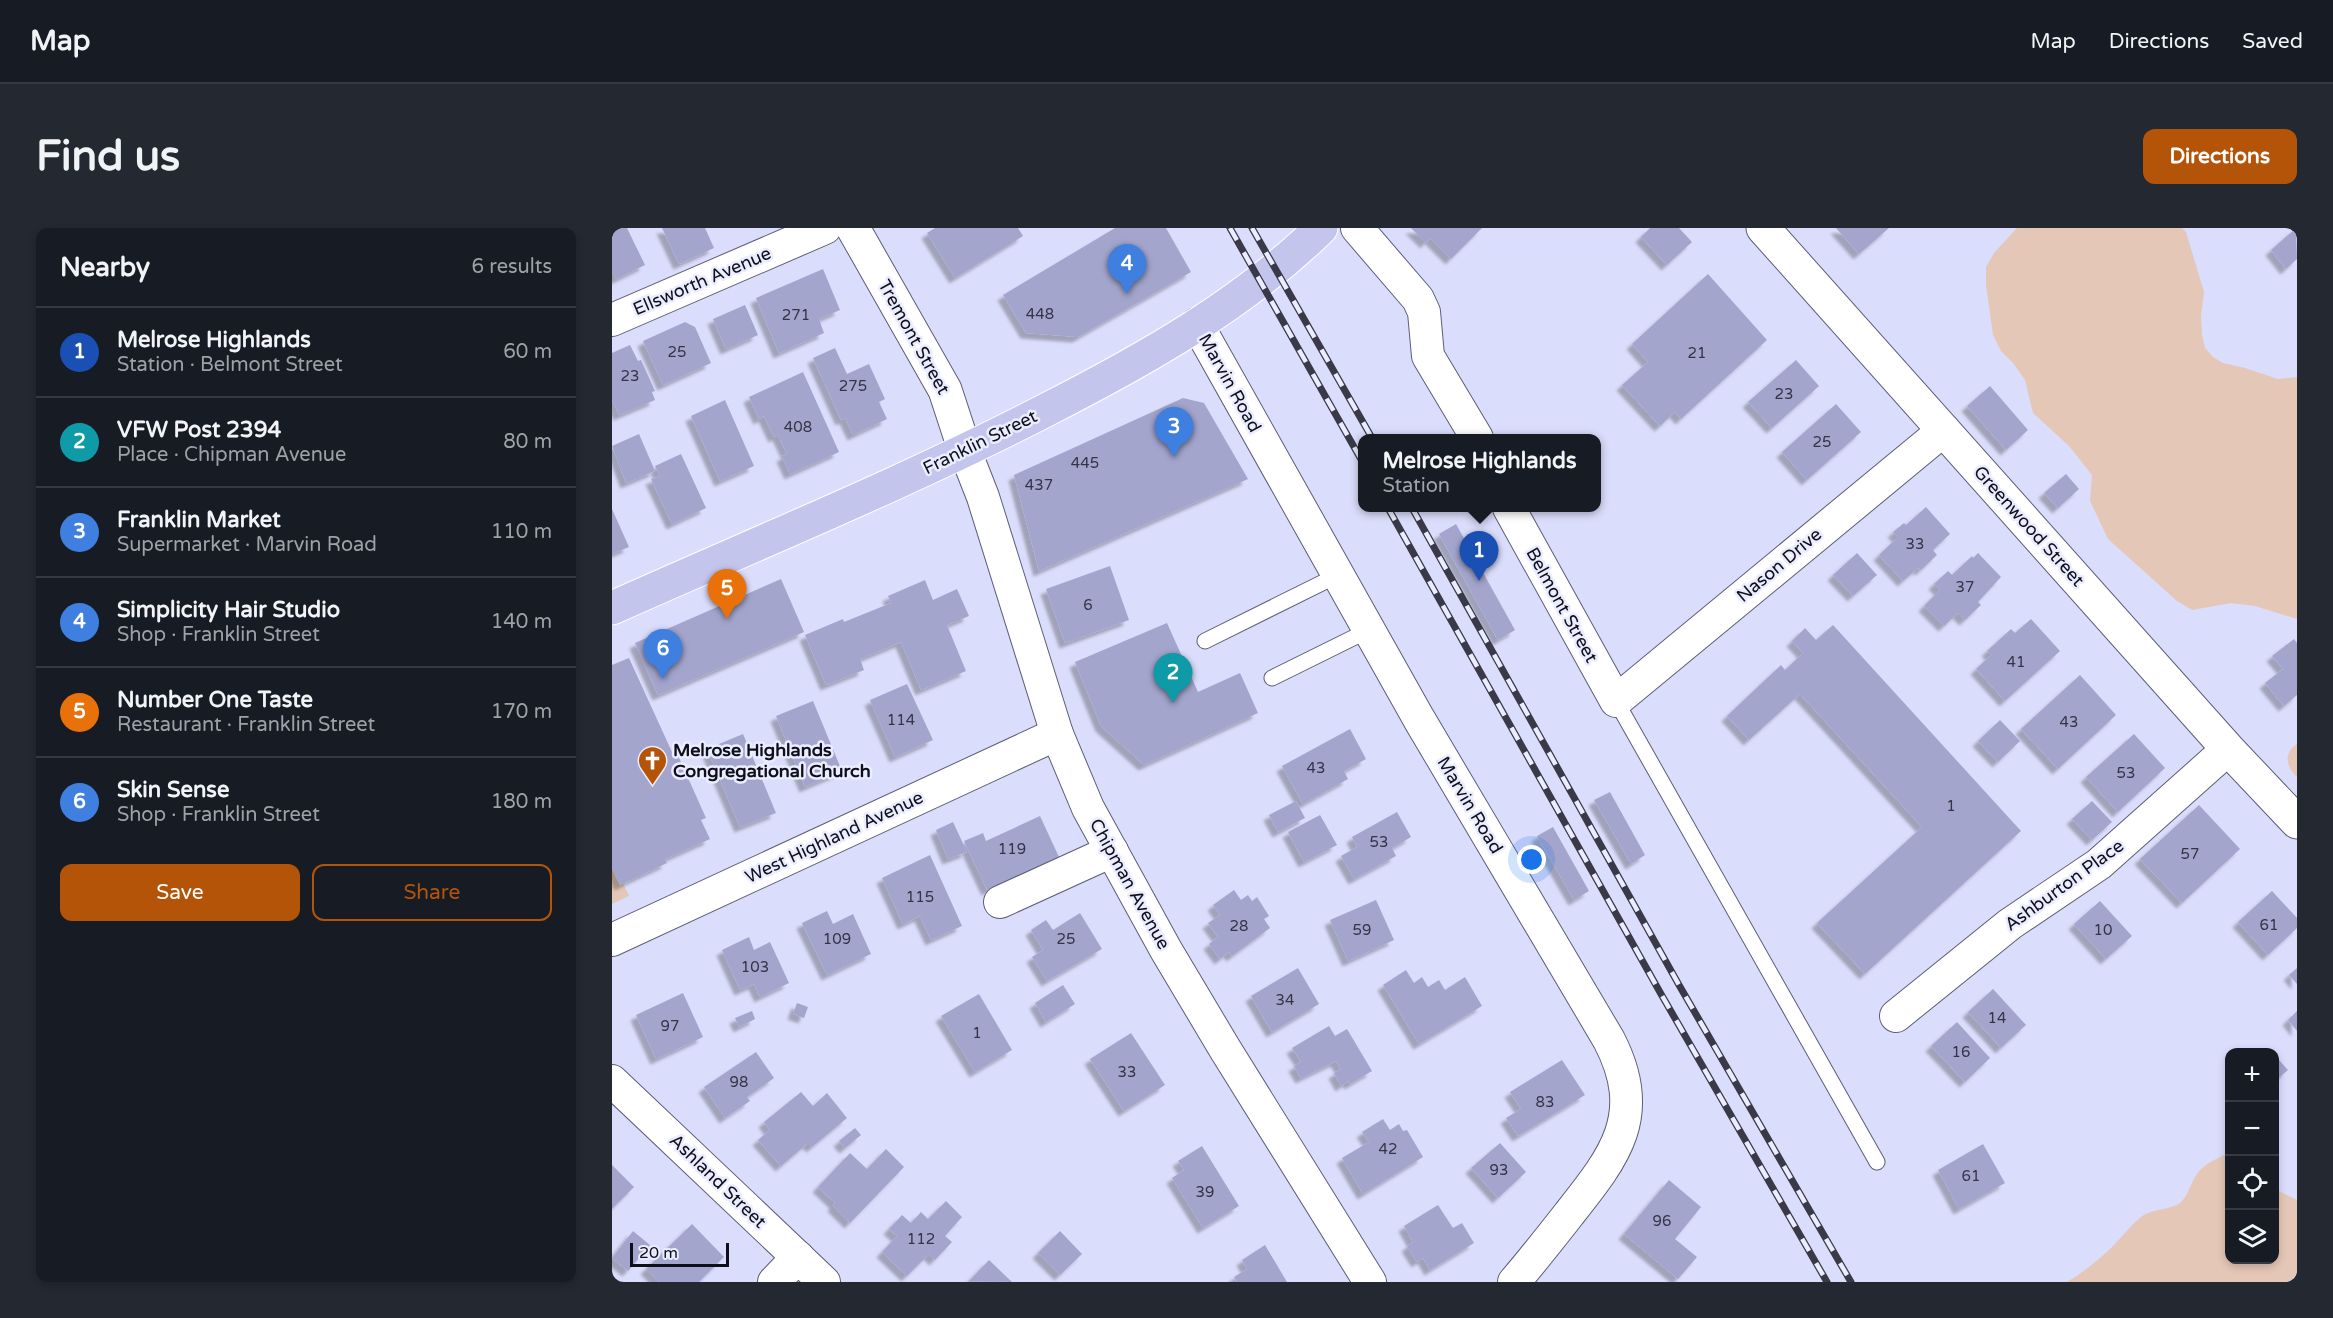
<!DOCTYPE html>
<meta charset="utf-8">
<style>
:root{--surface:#171b24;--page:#242831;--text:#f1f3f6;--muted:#9ea1a6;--line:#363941;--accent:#b35408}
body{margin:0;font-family:"Varela Round",sans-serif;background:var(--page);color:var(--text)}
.controls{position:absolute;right:18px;bottom:18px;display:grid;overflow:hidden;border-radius:12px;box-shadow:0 3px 9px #0003}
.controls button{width:54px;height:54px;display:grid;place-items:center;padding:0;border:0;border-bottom:2px solid var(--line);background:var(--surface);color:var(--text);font:30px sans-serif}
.scale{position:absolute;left:18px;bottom:15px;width:99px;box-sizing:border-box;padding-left:6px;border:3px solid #0f0f19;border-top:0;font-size:16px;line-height:21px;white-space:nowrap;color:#0f0f19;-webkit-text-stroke:4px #eaecff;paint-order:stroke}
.you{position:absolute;left:920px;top:632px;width:21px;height:21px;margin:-15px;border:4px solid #fff;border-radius:50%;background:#1a73e8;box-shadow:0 0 0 9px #1a73e833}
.badge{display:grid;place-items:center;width:39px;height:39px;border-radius:50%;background:var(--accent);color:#fff;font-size:20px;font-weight:700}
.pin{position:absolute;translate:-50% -50px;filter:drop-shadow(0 2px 3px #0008)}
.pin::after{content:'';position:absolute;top:32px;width:21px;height:18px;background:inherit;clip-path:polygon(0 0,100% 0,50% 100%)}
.popup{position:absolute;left:746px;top:206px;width:243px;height:78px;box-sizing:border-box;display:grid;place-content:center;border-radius:12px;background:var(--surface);filter:drop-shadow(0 2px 4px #0005);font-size:20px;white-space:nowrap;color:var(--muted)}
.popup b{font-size:22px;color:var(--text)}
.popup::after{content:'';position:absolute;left:50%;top:100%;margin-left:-12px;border:12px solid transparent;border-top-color:var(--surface)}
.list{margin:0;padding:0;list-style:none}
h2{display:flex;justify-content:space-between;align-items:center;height:78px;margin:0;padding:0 24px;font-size:26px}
h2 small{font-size:20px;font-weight:400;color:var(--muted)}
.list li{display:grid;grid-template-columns:39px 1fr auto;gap:18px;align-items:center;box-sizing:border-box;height:90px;padding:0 24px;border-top:2px solid var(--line)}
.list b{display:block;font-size:22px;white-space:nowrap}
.list p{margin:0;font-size:20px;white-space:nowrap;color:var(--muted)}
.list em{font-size:20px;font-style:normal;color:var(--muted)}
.actions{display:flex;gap:12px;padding:18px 24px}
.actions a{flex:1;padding:14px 0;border:2px solid var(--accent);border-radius:12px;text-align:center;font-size:21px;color:var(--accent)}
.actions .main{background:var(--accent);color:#fff}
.icon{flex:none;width:33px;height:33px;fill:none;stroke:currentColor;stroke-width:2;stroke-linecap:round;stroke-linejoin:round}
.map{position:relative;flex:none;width:1685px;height:1054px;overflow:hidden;border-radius:12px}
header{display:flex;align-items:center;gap:36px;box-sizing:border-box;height:84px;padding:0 30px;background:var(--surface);border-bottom:2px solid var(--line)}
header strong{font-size:28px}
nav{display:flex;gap:33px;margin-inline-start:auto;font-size:21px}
.intro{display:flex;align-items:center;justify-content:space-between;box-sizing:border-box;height:144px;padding:0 36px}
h1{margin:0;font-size:42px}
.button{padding:15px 27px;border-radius:12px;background:var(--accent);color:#fff;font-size:21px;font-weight:700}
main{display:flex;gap:36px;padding:0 36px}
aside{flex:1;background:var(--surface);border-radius:12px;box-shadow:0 3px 9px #0003}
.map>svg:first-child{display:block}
.green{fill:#e5c7b7}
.building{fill:#a3a5cd;filter:url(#shadow)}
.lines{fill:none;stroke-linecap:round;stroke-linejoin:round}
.service-casing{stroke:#5c5d78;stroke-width:17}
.minor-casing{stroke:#5c5d78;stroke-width:34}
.tertiary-casing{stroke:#5c5d78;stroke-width:35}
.primary-casing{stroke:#fff;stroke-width:35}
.service{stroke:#fff;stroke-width:15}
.minor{stroke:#fff;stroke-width:32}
.tertiary{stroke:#fff;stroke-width:33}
.primary{stroke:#c4c5ec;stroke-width:33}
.rail-casing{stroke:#393948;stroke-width:7}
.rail{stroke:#eaecff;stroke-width:4.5;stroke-dasharray:14;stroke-linecap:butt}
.labels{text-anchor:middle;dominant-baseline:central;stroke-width:5;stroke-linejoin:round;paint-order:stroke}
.number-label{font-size:15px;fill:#343446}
.street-label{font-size:18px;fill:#0f0f19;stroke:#eaecff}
.poi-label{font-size:18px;font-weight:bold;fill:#0f0f19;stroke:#eaecff;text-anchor:start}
</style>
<header>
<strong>Map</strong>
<nav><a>Map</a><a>Directions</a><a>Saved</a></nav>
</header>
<div class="intro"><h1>Find us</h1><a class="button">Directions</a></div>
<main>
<aside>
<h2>Nearby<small>6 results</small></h2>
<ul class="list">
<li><span class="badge" style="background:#1a4fb4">1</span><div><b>Melrose Highlands</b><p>Station · Belmont Street</p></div><em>60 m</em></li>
<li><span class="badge" style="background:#0f9aa8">2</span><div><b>VFW Post 2394</b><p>Place · Chipman Avenue</p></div><em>80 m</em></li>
<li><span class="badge" style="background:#3f7fe0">3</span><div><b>Franklin Market</b><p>Supermarket · Marvin Road</p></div><em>110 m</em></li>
<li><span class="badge" style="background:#3f7fe0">4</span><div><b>Simplicity Hair Studio</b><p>Shop · Franklin Street</p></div><em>140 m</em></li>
<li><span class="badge" style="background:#e8710a">5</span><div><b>Number One Taste</b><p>Restaurant · Franklin Street</p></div><em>170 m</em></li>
<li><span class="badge" style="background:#3f7fe0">6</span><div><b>Skin Sense</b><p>Shop · Franklin Street</p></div><em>180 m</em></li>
</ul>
<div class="actions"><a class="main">Save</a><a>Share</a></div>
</aside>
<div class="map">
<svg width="1685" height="1054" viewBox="0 0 1685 1054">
<defs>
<filter id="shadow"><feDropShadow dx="-5.5" dy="5.5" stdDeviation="1.5" flood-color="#0004"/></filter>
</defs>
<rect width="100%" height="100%" fill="#dbddfc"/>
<!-- green -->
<g class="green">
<path d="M1405,0H1570L1574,4L1592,64L1589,88L1590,107L1593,120L1601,129L1611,135L1633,140L1666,151L1685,149V391L1643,378L1619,375L1580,382L1565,373L1496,311L1478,273L1480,247L1457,218L1421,185L1413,152L1401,135L1389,123L1381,107L1374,57V39L1382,25Z"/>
<path d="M1685,516V549C1674,539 1671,525 1685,516Z"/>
<path d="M0,640L8,657L11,655L17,668L0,676Z"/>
<path d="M1616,925L1618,1032H1662L1663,961L1685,972V1054H1455C1472,1044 1488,1031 1502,1017C1511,1008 1518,998 1528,990C1540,979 1558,984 1570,973C1576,967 1578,957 1583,949C1589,937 1605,931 1616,925Z"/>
</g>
<!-- building -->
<g class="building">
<path d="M0,0H15L33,37L4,51L0,43Z"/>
<path d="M50,0H93L102,20L67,36Z"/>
<path d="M323,0H406L411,8L343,50L315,5Z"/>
<path d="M503,0H554L579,44L466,109L414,105L391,67Z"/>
<path d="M799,0H870L839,31L818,10L814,15Z"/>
<path d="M1038,0H1067L1080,14L1055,37L1029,9Z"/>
<path d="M1224,0H1277L1247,26Z"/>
<path d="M1684,0L1685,31L1674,41L1659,22Z"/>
<path d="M211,41L228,82L207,91L212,105L167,125L144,70Z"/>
<path d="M1096,46L1155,112L1069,191L1063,184L1048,198L1010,157L1036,134L1020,116Z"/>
<path d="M133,77L146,107L114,121L101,91Z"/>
<path d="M73,94L83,99L99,135L51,157L31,113Z"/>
<path d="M18,117L26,133L29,132L43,163L40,164L43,172L7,187L0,171V125Z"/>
<path d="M223,120L235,146L257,136L273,171L267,174L275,191L241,207L233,190L229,192L201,130Z"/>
<path d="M1184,132L1207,158L1160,200L1136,174Z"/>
<path d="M191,144L227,224L178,246L170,228L175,226L166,207L162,209L152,188L147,191L137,169Z"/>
<path d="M1378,158L1416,202L1394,222L1355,178Z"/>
<path d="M571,170L592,175L636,251L427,343L402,247Z"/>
<path d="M113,172L142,238L108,253L79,188Z"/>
<path d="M1224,176L1249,204L1195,252L1170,224Z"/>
<path d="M27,206L43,243L14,255L0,218Z"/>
<path d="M69,226L94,280L60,296L39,251L48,248L43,238Z"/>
<path d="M1454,246L1467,261L1446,280L1432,265Z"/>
<path d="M1314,279L1338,306L1321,322L1325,327L1309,342L1306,340L1291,353L1267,327L1286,309L1281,304L1292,295L1294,297Z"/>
<path d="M0,281L17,319L0,326Z"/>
<path d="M844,296L903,402L886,412L827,306Z"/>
<path d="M1245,325L1265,347L1241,368L1221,347Z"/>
<path d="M1366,325L1389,349L1366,374L1369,377L1353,392L1346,385L1332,398L1312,378L1328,362L1322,356L1336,343L1340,347L1360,328L1361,330Z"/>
<path d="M498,338L517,392L453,415L434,361Z"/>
<path d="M169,351L192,404L46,467L23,415Z"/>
<path d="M313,352L321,372L345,361L357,388L335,397L354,443L309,462L289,414L248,431L252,442L214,457L193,407L231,391L232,394L279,375L276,368Z"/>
<path d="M1419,391L1448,423L1393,473L1364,441L1379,427L1375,423L1399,401L1403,405Z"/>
<path d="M555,395L586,464L628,445L646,485L532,537L489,498L463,434Z"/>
<path d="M1221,397L1409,603L1253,746L1205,695L1310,599L1188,466L1137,512L1115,488L1169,437L1173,442L1191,425L1180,413L1193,400L1204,412Z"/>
<path d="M1682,411L1685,415V467L1672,478L1653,455L1671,441L1660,428Z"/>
<path d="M17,430L60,524L64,523L94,590L89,592L98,611L53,631L55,635L8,657L0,640V437Z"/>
<path d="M1468,447L1504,487L1446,541L1409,501Z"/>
<path d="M295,456L321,512L283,529L258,472Z"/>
<path d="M201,473L230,543L193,559L164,488Z"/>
<path d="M1388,492L1408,513L1386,534L1366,513Z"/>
<path d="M738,501L754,531L732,543L736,551L691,576L670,538Z"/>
<path d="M131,506L164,585L128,599L95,521Z"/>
<path d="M1522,506L1553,540L1506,584L1474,549Z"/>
<path d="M998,564L1033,627L1019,636L982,572Z"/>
<path d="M684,573L693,590L666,604L657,587Z"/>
<path d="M1480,573L1500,594L1480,612L1460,591Z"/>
<path d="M1587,577L1628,621L1570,675L1528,631Z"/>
<path d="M785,584L799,609L780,620L784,628L742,651L729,628L745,619L740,609Z"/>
<path d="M708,587L725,617L692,634L676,604Z"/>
<path d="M428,588L447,629L375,662L352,613L371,605L374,613Z"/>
<path d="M341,594L355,624L336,631L324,602Z"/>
<path d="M941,599L977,663L962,672L925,608Z"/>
<path d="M318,627L350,698L319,712L308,688L291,696L270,650Z"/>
<path d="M622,662L629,672L636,667L640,673L645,669L657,688L652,691L658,700L620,728L617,724L608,731L597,716L606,709L596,695L608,687L601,677Z"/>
<path d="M1660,663L1685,690V700L1656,727L1626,694Z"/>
<path d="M764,672L782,712L736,733L718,692Z"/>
<path d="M1488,673L1520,708L1494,731L1462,696Z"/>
<path d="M215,683L221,696L241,686L259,726L215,747L190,695Z"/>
<path d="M468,685L490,721L435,753L420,729L431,722L419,702L434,692L441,702Z"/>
<path d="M137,709L142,722L158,714L177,755L148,769L142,756L128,762L110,722Z"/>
<path d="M686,740L707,776L660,804L639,768Z"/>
<path d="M1685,740V756L1677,747Z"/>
<path d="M794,742L802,755L810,749L816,759L827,752L833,762L853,749L870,778L807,816L771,757Z"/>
<path d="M451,757L463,776L434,794L423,775Z"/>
<path d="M1381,761L1414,797L1389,820L1356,784Z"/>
<path d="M71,765L91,809L44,831L24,787Z"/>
<path d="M367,766L400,822L363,844L329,788Z"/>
<path d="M185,775L196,779L192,790L181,786Z"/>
<path d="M140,783L143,791L127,799L123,790Z"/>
<path d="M1685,783V803L1676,792Z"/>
<path d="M1345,794L1378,830L1353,854L1319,818Z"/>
<path d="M717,798L723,808L735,801L760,843L738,856L736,853L729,858L722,845L729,841L724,833L689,850L682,838L689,834L680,820Z"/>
<path d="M519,805L553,857L512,883L478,831Z"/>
<path d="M144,824L162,850L135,869L138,873L113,890L92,859Z"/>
<path d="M950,832L973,867L906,908L894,890L909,881L898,864Z"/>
<path d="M1667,832L1676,842L1662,854V835Z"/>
<path d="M189,864L201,878L215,865L235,890L200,919L196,915L169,938L146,912L158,902L152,894Z"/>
<path d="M771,891L778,902L787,896L791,903L795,902L811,929L751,966L730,930L757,914L750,904Z"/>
<path d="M243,900L249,907L233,920L227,913Z"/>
<path d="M888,915L914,944L886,970L859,940Z"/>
<path d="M1371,916L1393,955L1347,981L1326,942Z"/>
<path d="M590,918L627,978L591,1000L560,950L572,942L566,933Z"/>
<path d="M274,921L292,939L238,995L221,978L223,975L206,959L238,925L255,941Z"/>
<path d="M0,937L22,959L0,981Z"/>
<path d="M1057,952L1089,979L1063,1011L1085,1029L1066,1051L1012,1006Z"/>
<path d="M334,973L350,989L333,1008L340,1014L323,1032L317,1026L295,1048L270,1024L285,1008L277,1001L290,987L299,995L309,984L316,991Z"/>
<path d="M826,977L841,1000L850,995L862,1015L818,1042L811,1030L805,1034L795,1018L801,1014L792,998Z"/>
<path d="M80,996L112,1029L87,1054H47L34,1041Z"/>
<path d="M21,1003L38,1017L16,1043L0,1030Z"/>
<path d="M448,1003L470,1026L448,1047L426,1025Z"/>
<path d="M653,1017L675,1054H625L622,1049L635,1041L630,1032Z"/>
<path d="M377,1032L400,1054L357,1053Z"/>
</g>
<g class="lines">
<defs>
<g id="service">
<path d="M593,413L726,347"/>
<path d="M660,450L757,402"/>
<path d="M1004,473L1265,934"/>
</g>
<g id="minor">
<path d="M745,0L806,71L812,84L816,128L865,210"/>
<path d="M0,92L213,0"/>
<path d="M585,96L807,491L997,812C1036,887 1003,928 957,986C939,1009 921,1032 902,1054"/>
<path d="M353,223L371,269L445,506L476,580L554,722L613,821L758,1054"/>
<path d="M897,280L1004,473L1332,202"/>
<path d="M388,674L500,623"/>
<path d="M0,712L445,506"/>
<path d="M1284,788L1398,696L1487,636L1616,521"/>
<path d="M0,853L212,1054"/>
<path d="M162,1054L186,1029"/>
</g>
<g id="tertiary">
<path d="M241,0L333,162L353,223"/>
<path d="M1151,0L1616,521L1685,594"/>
</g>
<path id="primary" d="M0,380C145,315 293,255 434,182C532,132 630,77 709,0"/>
</defs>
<!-- service casing -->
<use href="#service" class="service-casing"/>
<!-- minor casing -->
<use href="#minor" class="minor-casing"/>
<!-- tertiary casing -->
<use href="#tertiary" class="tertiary-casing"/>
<!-- primary casing -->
<use href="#primary" class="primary-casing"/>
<!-- service -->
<use href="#service" class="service"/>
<!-- minor -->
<use href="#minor" class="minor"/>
<!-- tertiary -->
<use href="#tertiary" class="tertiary"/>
<!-- primary -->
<use href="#primary" class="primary"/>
<defs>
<g id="rail">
<path d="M618,0L750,233"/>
<path d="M640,0L760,210"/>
<path d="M776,280L1049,766L1215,1054"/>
<path d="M800,280L1067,757L1239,1054"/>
</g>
</defs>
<!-- rail casing -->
<use href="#rail" class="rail-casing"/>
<!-- rail -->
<use href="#rail" class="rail"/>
</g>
<!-- icons -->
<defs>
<symbol id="church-pin" viewBox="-11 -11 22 30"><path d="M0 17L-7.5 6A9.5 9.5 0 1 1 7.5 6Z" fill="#b35408" stroke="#eaecff"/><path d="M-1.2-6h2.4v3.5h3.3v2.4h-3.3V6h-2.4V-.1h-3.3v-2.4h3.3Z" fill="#fff"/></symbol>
</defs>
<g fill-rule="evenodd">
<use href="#church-pin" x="24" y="516" width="33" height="45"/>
</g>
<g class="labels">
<!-- number labels -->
<g class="number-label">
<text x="428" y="86">448</text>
<text x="184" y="87">271</text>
<text x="65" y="124">25</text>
<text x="1085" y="125">21</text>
<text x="18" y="148">23</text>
<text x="241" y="158">275</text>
<text x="1172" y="166">23</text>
<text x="186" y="199">408</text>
<text x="1210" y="214">25</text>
<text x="473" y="235">445</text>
<text x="427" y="257">437</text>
<text x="1303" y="316">33</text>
<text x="1353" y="359">37</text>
<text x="476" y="377">6</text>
<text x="1404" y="434">41</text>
<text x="289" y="492">114</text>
<text x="1457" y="494">43</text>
<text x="704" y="540">43</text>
<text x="1514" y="545">53</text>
<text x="1339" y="578">1</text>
<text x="767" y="614">53</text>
<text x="400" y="621">119</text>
<text x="1578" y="626">57</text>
<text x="308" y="669">115</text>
<text x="1657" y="697">61</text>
<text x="627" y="698">28</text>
<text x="750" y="702">59</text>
<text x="1491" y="702">10</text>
<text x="225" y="711">109</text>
<text x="454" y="711">25</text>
<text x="143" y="739">103</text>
<text x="673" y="772">34</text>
<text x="1385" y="790">14</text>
<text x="58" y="798">97</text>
<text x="365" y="805">1</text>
<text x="1349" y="824">16</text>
<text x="515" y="844">33</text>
<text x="127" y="854">98</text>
<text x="933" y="874">83</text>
<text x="776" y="921">42</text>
<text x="887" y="942">93</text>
<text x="1359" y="948">61</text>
<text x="593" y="964">39</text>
<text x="1050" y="993">96</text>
<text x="309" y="1011">112</text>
</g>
<!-- street labels -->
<g class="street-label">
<text transform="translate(90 53) rotate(-23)">Ellsworth Avenue</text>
<text transform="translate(302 109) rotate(61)">Tremont Street</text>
<text transform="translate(618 155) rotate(61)">Marvin Road</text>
<text transform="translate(368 214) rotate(-26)">Franklin Street</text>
<text transform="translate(1417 298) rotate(48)">Greenwood Street</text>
<text transform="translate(1167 337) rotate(-40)">Nason Drive</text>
<text transform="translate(950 377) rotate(61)">Belmont Street</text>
<text transform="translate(858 577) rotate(59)">Marvin Road</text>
<text transform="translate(222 609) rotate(-25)">West Highland Avenue</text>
<text transform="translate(518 656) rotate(61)">Chipman Avenue</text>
<text transform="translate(1452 657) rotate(-36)">Ashburton Place</text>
<text transform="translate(106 953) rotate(44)">Ashland Street</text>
</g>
<!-- poi labels -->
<g class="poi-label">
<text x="61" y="522">Melrose Highlands<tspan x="61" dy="21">Congregational Church</tspan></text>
</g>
</g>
</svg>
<div class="controls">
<button>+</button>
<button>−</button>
<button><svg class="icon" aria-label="locate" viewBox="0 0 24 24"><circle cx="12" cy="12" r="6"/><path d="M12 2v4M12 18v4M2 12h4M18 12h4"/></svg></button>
<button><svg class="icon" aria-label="layers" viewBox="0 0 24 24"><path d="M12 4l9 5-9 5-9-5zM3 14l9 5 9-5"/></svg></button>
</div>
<div class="scale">20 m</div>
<div class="you"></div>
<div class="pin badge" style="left:867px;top:353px;background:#1a4fb4">1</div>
<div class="popup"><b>Melrose Highlands</b>Station</div>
<div class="pin badge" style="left:561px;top:475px;background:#0f9aa8">2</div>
<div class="pin badge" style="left:562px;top:229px;background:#3f7fe0">3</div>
<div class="pin badge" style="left:515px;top:66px;background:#3f7fe0">4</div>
<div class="pin badge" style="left:115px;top:391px;background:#e8710a">5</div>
<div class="pin badge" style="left:51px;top:451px;background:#3f7fe0">6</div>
</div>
</main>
